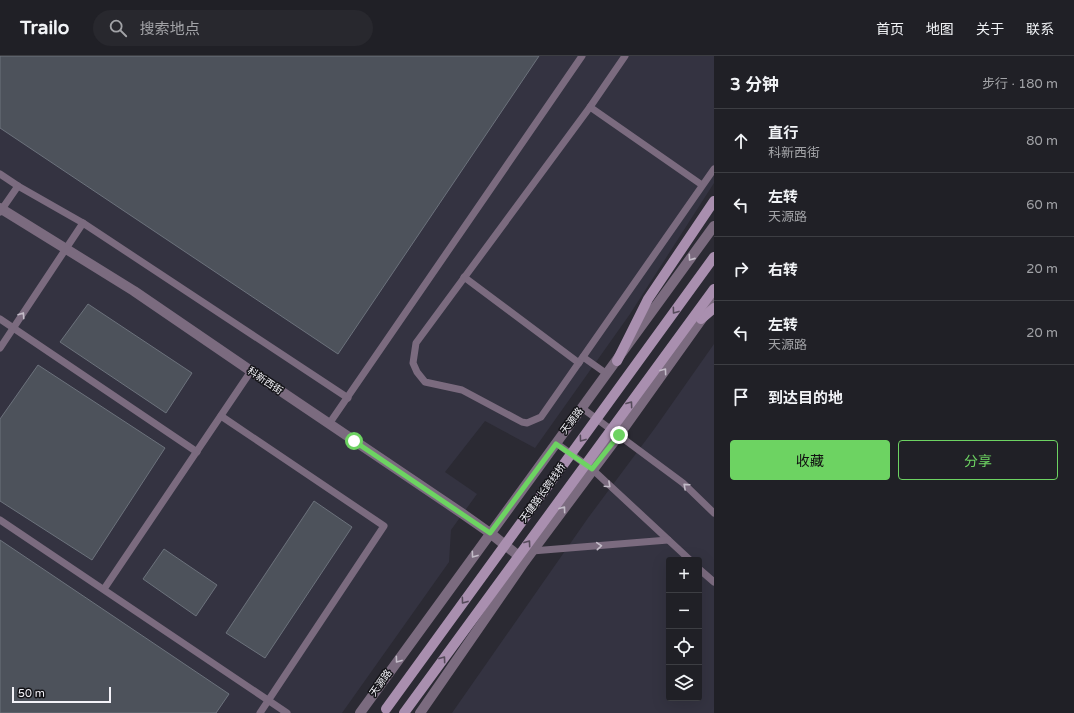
<!DOCTYPE html>
<html lang="zh">
<meta charset="utf-8">
<style>
:root{--surface:#202026;--page:#28282e;--text:#f1f3f6;--muted:#a2a3a7;--line:#3d3e43;--accent:#6dd362}
body{margin:0;font-family:"Varela Round","Noto Sans SC",sans-serif;background:var(--page);color:var(--text)}
.controls{position:absolute;right:12px;bottom:12px;display:grid;overflow:hidden;border-radius:4px;box-shadow:0 4px 16px #0002}
.controls button{width:36px;height:36px;display:grid;place-items:center;padding:0;border:0;border-bottom:1px solid var(--line);background:var(--surface);color:var(--text);font:20px sans-serif}
.scale{position:absolute;left:12px;bottom:10px;width:99px;box-sizing:border-box;padding-left:4px;border:2px solid #f3f2f8;border-top:0;font-size:11px;line-height:14px;white-space:nowrap;color:#f3f2f8;-webkit-text-stroke:3px #131317;paint-order:stroke}
.stop{position:absolute;width:12px;height:12px;margin:-9px;border:3px solid #6dd362;border-radius:50%;background:#fff}
.stop.end{background:#6dd362;border-color:#fff;box-shadow:0 1px 4px #0008}
.list{margin:0;padding:0;list-style:none}
h2{display:flex;justify-content:space-between;align-items:center;height:52px;margin:0;padding:0 16px;font-size:17px}
h2 small{font-size:13px;font-weight:400;color:var(--muted)}
.list li{display:grid;grid-template-columns:26px 1fr auto;gap:12px;align-items:center;box-sizing:border-box;height:64px;padding:0 16px;border-top:1px solid var(--line)}
.list b{display:block;font-size:15px;white-space:nowrap}
.list p{margin:0;font-size:13px;white-space:nowrap;color:var(--muted)}
.list em{font-size:13px;font-style:normal;color:var(--muted)}
.actions{display:flex;gap:8px;padding:12px 16px}
.actions a{flex:1;padding:9px 0;border:1px solid var(--accent);border-radius:4px;text-align:center;font-size:14px;color:var(--accent)}
.actions .main{background:var(--accent);color:#111}
.icon{flex:none;width:22px;height:22px;fill:none;stroke:currentColor;stroke-width:2;stroke-linecap:round;stroke-linejoin:round}
.map{position:relative;flex:none;width:714px;height:657px;overflow:hidden}
header{display:flex;align-items:center;gap:24px;box-sizing:border-box;height:56px;padding:0 20px;background:var(--surface);border-bottom:1px solid var(--line)}
header strong{font-size:19px}
nav{display:flex;gap:22px;margin-inline-start:auto;font-size:14px}
.search{width:280px;height:36px;background:var(--page);display:flex;align-items:center;gap:10px;box-sizing:border-box;padding:0 14px;border-radius:22px;color:var(--muted);font-size:15px}
main{display:flex}
aside{flex:1;background:var(--surface)}
.map>svg:first-child{display:block}
.built{fill:#343341;fill-rule:evenodd}
.building{fill:#4d525b;stroke:#6c727c}
.lines{fill:none;stroke-linecap:round;stroke-linejoin:round}
.service{stroke:#7b6b7f;stroke-width:7}
.minor{stroke:#7b6b7f;stroke-width:10}
.secondary{stroke:#a98faf;stroke-width:10}
.secondary-bridge{stroke:#a98faf;stroke-width:10}
.oneway{stroke:#c3bcc8}
.oneway2{stroke:#564b5b}
.route{stroke:#6dd362;stroke-width:5}
.labels{text-anchor:middle;dominant-baseline:central;stroke-width:3;stroke-linejoin:round;paint-order:stroke}
.street-label{font-size:10px;fill:#f3f2f8;stroke:#131317}
</style>
<header>
<strong>Trailo</strong>
<div class="search"><svg class="icon" aria-label="search" viewBox="0 0 24 24"><circle cx="10" cy="10" r="6"/><path d="M15 15l6 6"/></svg>搜索地点</div>
<nav><a>首页</a><a>地图</a><a>关于</a><a>联系</a></nav>
</header>
<main>
<div class="map">
<svg width="714" height="657" viewBox="0 0 714 657">
<rect width="100%" height="100%" fill="#2b2a33"/>
<!-- built -->
<g class="built">
<path d="M0,0H714V127L630,258L535,392L485,365L445,416L477,438L451,474L449,506L342,657H0Z"/>
<path d="M714,288V657H452L588,462L655,372ZM669,504H699V642H669Z"/>
</g>
<!-- building -->
<g class="building">
<path d="M0,0H539L338,298L0,72Z"/>
<path d="M88,248L192,317L166,357L60,286Z"/>
<path d="M38,309L165,392L92,504L0,445V363Z"/>
<path d="M314,445L352,471L265,602L226,577Z"/>
<path d="M0,484L229,638L216,657H0Z"/>
<path d="M164,493L217,529L196,560L143,523Z"/>
</g>
<g class="lines">
<!-- service -->
<g class="service">
<path d="M625,0L590,51L416,287L413,307L417,316L425,326L462,334L522,366L527,367L541,361L714,113"/>
<path d="M590,51L702,129"/>
<path d="M0,118L18,130L83,167L348,342"/>
<path d="M0,156L18,130"/>
<path d="M464,221L579,307"/>
<path d="M0,263L197,396"/>
<path d="M0,292L83,167"/>
<path d="M583,301L607,318"/>
<path d="M582,352L683,427L714,457"/>
<path d="M221,360L384,470L260,657"/>
<path d="M329,368L582,0"/>
<path d="M556,387L592,413L690,504"/>
<path d="M0,464L287,657"/>
<path d="M532,495L668,484"/>
<path d="M699,513L714,526"/>
<path d="M104,533L251,315"/>
</g>
<!-- minor -->
<g class="minor">
<path d="M0,152L134,235L251,315L463,458L490,477L525,505"/>
<path d="M360,657L714,170"/>
<path d="M420,657L525,505L619,379L714,246"/>
</g>
<!-- secondary -->
<g class="secondary">
<path d="M701,263L714,252"/>
<path d="M617,305L648,243L714,145"/>
</g>
<!-- secondary-bridge -->
<g class="secondary-bridge">
<path d="M386,653L714,201"/>
<path d="M404,657L714,233"/>
</g>
</g>
<!-- one-way arrows -->
<defs><path id="oneway-chevron" d="M-2-3.5L2.5 0L-2 3.5" fill="none" stroke-width="1.6" stroke-linecap="round" stroke-linejoin="round"/></defs>
<g class="oneway">
<use href="#oneway-chevron" transform="translate(691 202) rotate(125)"/>
<use href="#oneway-chevron" transform="translate(22 259) rotate(-56)"/>
<use href="#oneway-chevron" transform="translate(664 315) rotate(-54)"/>
<use href="#oneway-chevron" transform="translate(608 429) rotate(43)"/>
<use href="#oneway-chevron" transform="translate(686 430) rotate(-138)"/>
<use href="#oneway-chevron" transform="translate(563 453) rotate(-54)"/>
<use href="#oneway-chevron" transform="translate(599 490) rotate(-5)"/>
<use href="#oneway-chevron" transform="translate(474 499) rotate(126)"/>
<use href="#oneway-chevron" transform="translate(398 604) rotate(126)"/>
</g>
<g class="oneway2">
<use href="#oneway-chevron" transform="translate(675 255) rotate(126)"/>
<use href="#oneway-chevron" transform="translate(630 348) rotate(-54)"/>
<use href="#oneway-chevron" transform="translate(582 383) rotate(126)"/>
<use href="#oneway-chevron" transform="translate(528 487) rotate(-54)"/>
<use href="#oneway-chevron" transform="translate(464 545) rotate(126)"/>
<use href="#oneway-chevron" transform="translate(443 603) rotate(-54)"/>
</g>
<g class="lines">
<!-- route -->
<path class="route" d="M354,385L490,477L556,388L592,413L619,379"/>
</g>
<g class="labels">
<!-- street labels -->
<g class="street-label">
<text transform="translate(265 325) rotate(34)">科新西街</text>
<text transform="translate(572 365) rotate(-53)">天源路</text>
<text transform="translate(543 437) rotate(-54)">天健路长跨线桥</text>
<text transform="translate(381 627) rotate(-54)">天源路</text>
</g>
</g>
</svg>
<div class="controls">
<button>+</button>
<button>−</button>
<button><svg class="icon" aria-label="locate" viewBox="0 0 24 24"><circle cx="12" cy="12" r="6"/><path d="M12 2v4M12 18v4M2 12h4M18 12h4"/></svg></button>
<button><svg class="icon" aria-label="layers" viewBox="0 0 24 24"><path d="M12 4l9 5-9 5-9-5zM3 14l9 5 9-5"/></svg></button>
</div>
<div class="scale">50 m</div>
<div class="stop" style="left:354px;top:385px"></div>
<div class="stop end" style="left:619px;top:379px"></div>
</div>
<aside>
<h2>3 分钟<small>步行 · 180 m</small></h2>
<ul class="list">
<li><svg class="icon" aria-label="ahead" viewBox="0 0 24 24"><path d="M12 20V5M6 11l6-6 6 6"/></svg><div><b>直行</b><p>科新西街</p></div><em>80 m</em></li>
<li><svg class="icon" aria-label="left" viewBox="0 0 24 24"><path d="M17 20v-9H6M10 6l-5 5 5 5"/></svg><div><b>左转</b><p>天源路</p></div><em>60 m</em></li>
<li><svg class="icon" aria-label="right" viewBox="0 0 24 24"><path d="M7 20v-9h11M14 6l5 5-5 5"/></svg><div><b>右转</b></div><em>20 m</em></li>
<li><svg class="icon" aria-label="left" viewBox="0 0 24 24"><path d="M17 20v-9H6M10 6l-5 5 5 5"/></svg><div><b>左转</b><p>天源路</p></div><em>20 m</em></li>
<li><svg class="icon" aria-label="arrive" viewBox="0 0 24 24"><path d="M6 21V4h12l-3 4 3 4H6"/></svg><div><b>到达目的地</b></div></li>
</ul>
<div class="actions"><a class="main">收藏</a><a>分享</a></div>
</aside>
</main>
